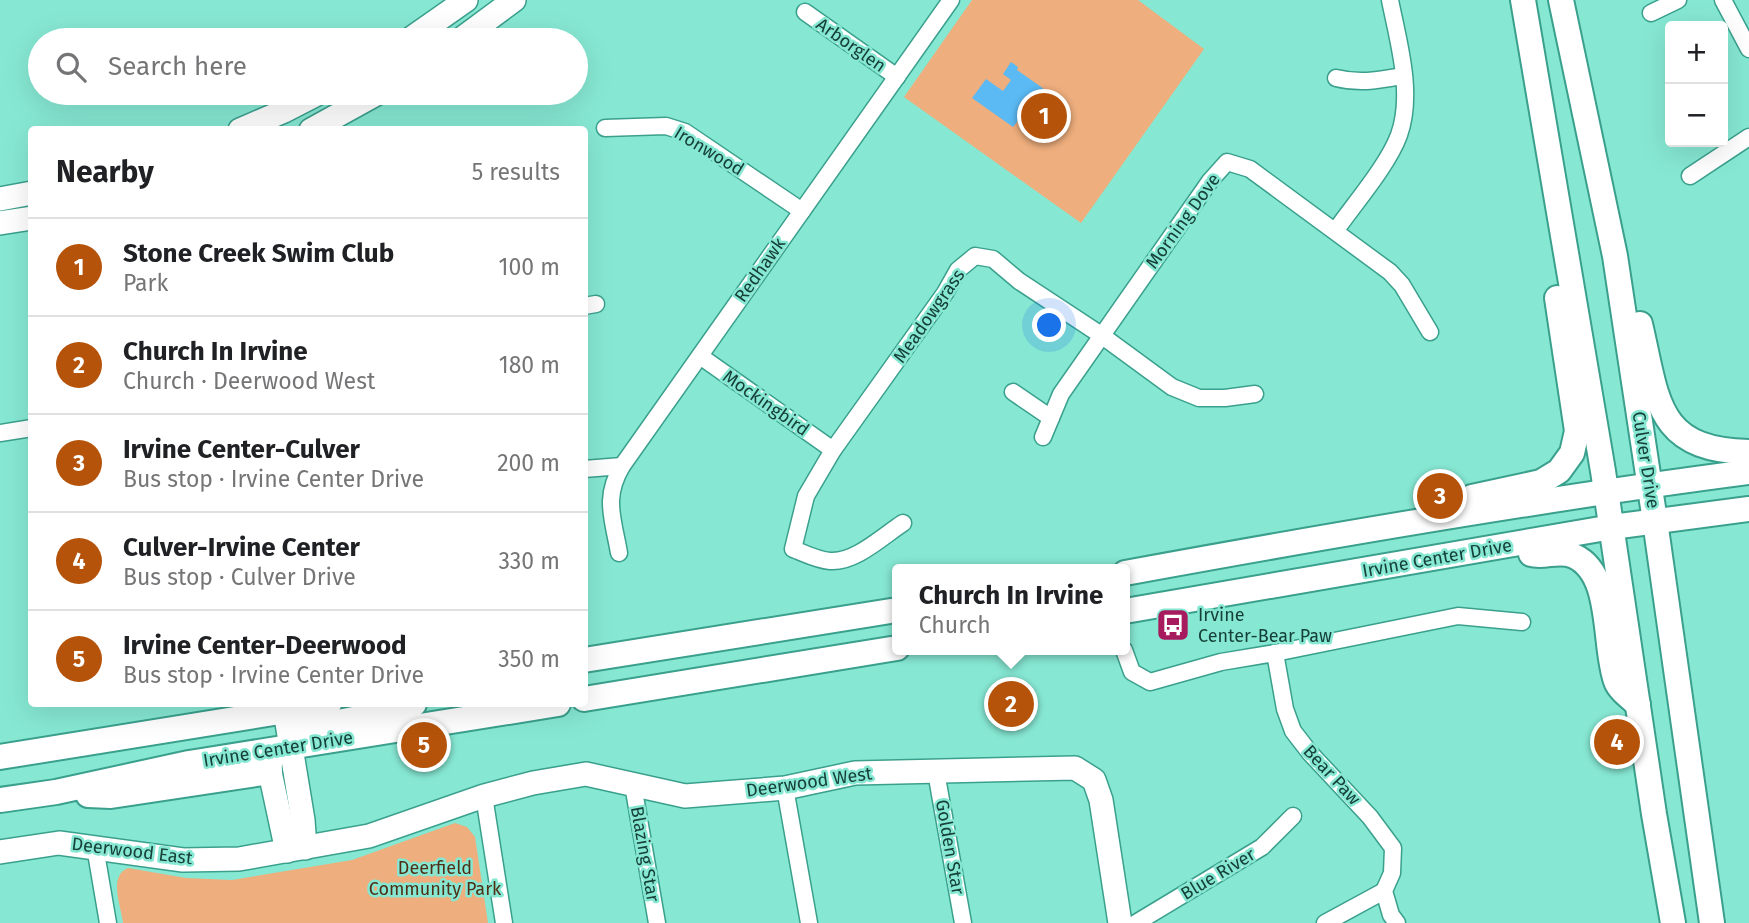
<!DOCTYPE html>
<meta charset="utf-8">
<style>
:root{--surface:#fff;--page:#f2f2f2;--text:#202124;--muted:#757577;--line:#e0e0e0;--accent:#b45309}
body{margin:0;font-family:"Fira Sans",sans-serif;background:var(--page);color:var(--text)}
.controls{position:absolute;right:21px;top:21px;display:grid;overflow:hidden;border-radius:7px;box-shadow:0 7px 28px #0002}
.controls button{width:63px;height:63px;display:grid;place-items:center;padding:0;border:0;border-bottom:2px solid var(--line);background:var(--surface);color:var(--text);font:35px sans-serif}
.you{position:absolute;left:1050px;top:326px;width:24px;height:24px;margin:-18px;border:5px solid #fff;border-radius:50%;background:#1a73e8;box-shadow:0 0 0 10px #1a73e833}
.badge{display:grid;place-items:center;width:46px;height:46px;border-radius:50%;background:var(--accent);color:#fff;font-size:23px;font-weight:700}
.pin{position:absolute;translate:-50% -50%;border:4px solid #fff;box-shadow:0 2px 7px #0006}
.popup{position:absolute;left:892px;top:564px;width:238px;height:91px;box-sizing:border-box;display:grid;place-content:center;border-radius:7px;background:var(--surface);filter:drop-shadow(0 2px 5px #0005);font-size:23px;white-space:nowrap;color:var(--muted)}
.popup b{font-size:26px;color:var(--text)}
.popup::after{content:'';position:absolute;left:50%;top:100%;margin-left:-14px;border:14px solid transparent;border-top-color:var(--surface)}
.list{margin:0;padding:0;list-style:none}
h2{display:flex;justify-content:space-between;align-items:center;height:91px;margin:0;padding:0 28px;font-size:30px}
h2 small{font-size:23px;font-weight:400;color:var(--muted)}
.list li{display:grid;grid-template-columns:46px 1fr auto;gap:21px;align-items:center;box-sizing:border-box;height:98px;padding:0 28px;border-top:2px solid var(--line)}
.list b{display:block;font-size:26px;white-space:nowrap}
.list p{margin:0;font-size:23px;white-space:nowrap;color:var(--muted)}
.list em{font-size:23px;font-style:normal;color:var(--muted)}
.icon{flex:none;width:38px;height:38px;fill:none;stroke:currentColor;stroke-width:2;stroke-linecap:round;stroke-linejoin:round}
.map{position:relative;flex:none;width:1749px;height:923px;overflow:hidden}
.search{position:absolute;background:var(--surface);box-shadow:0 7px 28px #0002;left:28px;top:28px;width:560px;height:77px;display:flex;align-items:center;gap:18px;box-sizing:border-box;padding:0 24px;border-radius:38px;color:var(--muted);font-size:26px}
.panel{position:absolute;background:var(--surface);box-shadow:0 7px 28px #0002;left:28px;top:126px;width:560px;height:581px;border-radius:7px}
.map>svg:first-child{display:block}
.green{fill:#eeae7d}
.water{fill:#5bbaf4}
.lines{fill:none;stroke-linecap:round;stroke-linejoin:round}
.street-casing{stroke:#3aa08d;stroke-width:19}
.secondary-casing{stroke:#3aa08d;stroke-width:26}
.primary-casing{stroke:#3aa08d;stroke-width:28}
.street{stroke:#fff;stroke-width:16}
.secondary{stroke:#fff;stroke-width:23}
.primary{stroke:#fff;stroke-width:24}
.labels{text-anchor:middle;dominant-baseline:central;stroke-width:5;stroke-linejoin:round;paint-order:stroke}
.street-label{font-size:18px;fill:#164038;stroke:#86e8d3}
.poi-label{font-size:18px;fill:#164038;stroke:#86e8d3;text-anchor:start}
.park-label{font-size:18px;fill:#4f2f15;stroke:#86e8d3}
</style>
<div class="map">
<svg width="1749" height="923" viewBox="0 0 1749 923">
<rect width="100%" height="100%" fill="#86e8d3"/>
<!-- green -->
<g class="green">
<path d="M972,0H1138L1204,49L1081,223L904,97Z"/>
<path d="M455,823L467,827L475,837L488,923H123C121,906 108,876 128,868L186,878L232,880L352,860Z"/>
</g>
<!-- water -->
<path class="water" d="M1011,62L1018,67L1017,70L1044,89L1013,127L972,98L986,79L1003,91L1011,80L1003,74Z"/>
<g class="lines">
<defs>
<g id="street">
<path d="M1723,0L1749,49"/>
<path d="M805,12L897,77"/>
<path d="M1651,13L1678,0"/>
<path d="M1336,78C1360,84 1379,80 1403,76"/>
<path d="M605,128L666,126L685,132L802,211"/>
<path d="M1690,176L1749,137"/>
<path d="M1336,230C1355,203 1388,165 1399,135C1414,93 1398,41 1390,0"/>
<path d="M584,306L596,304"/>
<path d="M700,356L833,450"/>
<path d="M1013,392L1051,418"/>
<path d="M0,433L32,428"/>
<path d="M1043,437L1061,394L1210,181L1227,162L1250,169L1390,272L1402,285L1430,332"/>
<path d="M584,469L622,466"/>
<path d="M903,523C883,536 855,563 830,561C817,560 804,553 793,549L806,496L833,450L945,293L958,270L975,256L993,259L1019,281L1101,335L1172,387L1199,398H1225L1255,394"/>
<path d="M619,553C613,518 603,498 622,466L951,0"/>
<path d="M1124,650L1132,672L1150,682L1221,662L1275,653L1285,709L1293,731L1310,753L1370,817L1393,848L1392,873L1384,891L1391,915L1397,923"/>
<path d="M1275,653L1458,616L1522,622"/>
<path d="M936,772L963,923"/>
<path d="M633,785L657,923"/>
<path d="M785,788L809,923"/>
<path d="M484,796L504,923"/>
<path d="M95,847L108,923"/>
<path d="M1136,923L1262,847L1293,816"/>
<path d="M1325,923L1384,891"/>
</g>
<g id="secondary">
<path d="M409,40L466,0"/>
<path d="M460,40L514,0"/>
<path d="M240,130L284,111L319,93"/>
<path d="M311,130L378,93"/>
<path d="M0,199L32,193"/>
<path d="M0,223L32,218"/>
<path d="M285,711L303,820L305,848"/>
<path d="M271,755L270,772L287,851"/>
<path d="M0,852L59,843L183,860L239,859L369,836L484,796L533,783L586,774L685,796L785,788L855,773L1075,768L1094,780L1101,800L1120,923"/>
</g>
<g id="primary">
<path d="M1523,0L1603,471L1654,814L1673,923"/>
<path d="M1561,0L1615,256L1655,521L1712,923"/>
<path d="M1640,324C1658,400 1655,450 1749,452"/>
<path d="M1472,497L1541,482L1559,471L1572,453L1577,431L1557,298"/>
<path d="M1531,554C1545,558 1559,549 1574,556C1614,574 1603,646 1616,681C1619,690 1631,698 1638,705"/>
<path d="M1125,573C1332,535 1540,499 1749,472"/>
<path d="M1125,611L1612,527L1749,509"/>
<path d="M584,660L897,610"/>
<path d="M584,699L897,648"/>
<path d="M308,728L404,709L414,704"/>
<path d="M0,757L329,704"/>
<path d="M88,795L111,796L270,772"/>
<path d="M0,800L56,792L189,763L558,704"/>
</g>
</defs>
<!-- street casing -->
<use href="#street" class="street-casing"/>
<!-- secondary casing -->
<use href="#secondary" class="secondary-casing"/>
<!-- primary casing -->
<use href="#primary" class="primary-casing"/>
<!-- street -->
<use href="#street" class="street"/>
<!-- secondary -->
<use href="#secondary" class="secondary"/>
<!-- primary -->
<use href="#primary" class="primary"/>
</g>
<!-- icons -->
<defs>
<symbol id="bus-square" viewBox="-11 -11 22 22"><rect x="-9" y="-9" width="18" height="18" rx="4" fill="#a71b5e" stroke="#86e8d3"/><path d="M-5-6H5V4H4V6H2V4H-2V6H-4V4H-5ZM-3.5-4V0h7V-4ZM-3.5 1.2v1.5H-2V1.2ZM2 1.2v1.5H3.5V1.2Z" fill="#fff"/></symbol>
</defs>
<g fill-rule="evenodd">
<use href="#bus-square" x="1154" y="606" width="38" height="38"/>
</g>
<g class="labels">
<!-- street labels -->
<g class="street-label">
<text transform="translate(851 45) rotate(35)">Arborglen</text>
<text transform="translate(709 151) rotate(31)">Ironwood</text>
<text transform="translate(1183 221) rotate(-54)">Morning Dove</text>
<text transform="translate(760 270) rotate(-55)">Redhawk</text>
<text transform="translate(929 316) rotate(-55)">Meadowgrass</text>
<text transform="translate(766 403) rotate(35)">Mockingbird</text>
<text transform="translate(1646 460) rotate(81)">Culver Drive</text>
<text transform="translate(1437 558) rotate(-10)">Irvine Center Drive</text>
<text transform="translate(278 749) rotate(-9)">Irvine Center Drive</text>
<text transform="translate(1332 775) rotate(47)">Bear Paw</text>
<text transform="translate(809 782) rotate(-8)">Deerwood West</text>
<text transform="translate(950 847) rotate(80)">Golden Star</text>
<text transform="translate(132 851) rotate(7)">Deerwood East</text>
<text transform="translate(645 854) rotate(80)">Blazing Star</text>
<text transform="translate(1218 874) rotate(-31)">Blue River</text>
</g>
<!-- poi labels -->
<g class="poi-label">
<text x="1198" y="615">Irvine<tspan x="1198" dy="21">Center-Bear Paw</tspan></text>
</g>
<!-- park labels -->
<g class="park-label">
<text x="435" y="868">Deerfield<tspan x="435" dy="21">Community Park</tspan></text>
</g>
</g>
</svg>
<div class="controls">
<button>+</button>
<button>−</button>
</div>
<div class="you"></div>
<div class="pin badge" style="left:1044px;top:116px">1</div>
<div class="pin badge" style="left:1011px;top:704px">2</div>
<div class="popup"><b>Church In Irvine</b>Church</div>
<div class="pin badge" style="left:1440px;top:496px">3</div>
<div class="pin badge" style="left:1617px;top:742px">4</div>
<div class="pin badge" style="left:424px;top:745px">5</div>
<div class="search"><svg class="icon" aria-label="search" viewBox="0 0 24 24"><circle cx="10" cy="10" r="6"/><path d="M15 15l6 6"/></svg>Search here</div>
<section class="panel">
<h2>Nearby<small>5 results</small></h2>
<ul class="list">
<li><span class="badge">1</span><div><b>Stone Creek Swim Club</b><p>Park</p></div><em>100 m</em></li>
<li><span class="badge">2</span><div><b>Church In Irvine</b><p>Church · Deerwood West</p></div><em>180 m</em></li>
<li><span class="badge">3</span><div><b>Irvine Center-Culver</b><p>Bus stop · Irvine Center Drive</p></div><em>200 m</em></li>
<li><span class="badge">4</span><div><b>Culver-Irvine Center</b><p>Bus stop · Culver Drive</p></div><em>330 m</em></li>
<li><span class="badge">5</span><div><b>Irvine Center-Deerwood</b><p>Bus stop · Irvine Center Drive</p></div><em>350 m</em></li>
</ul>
</section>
</div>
